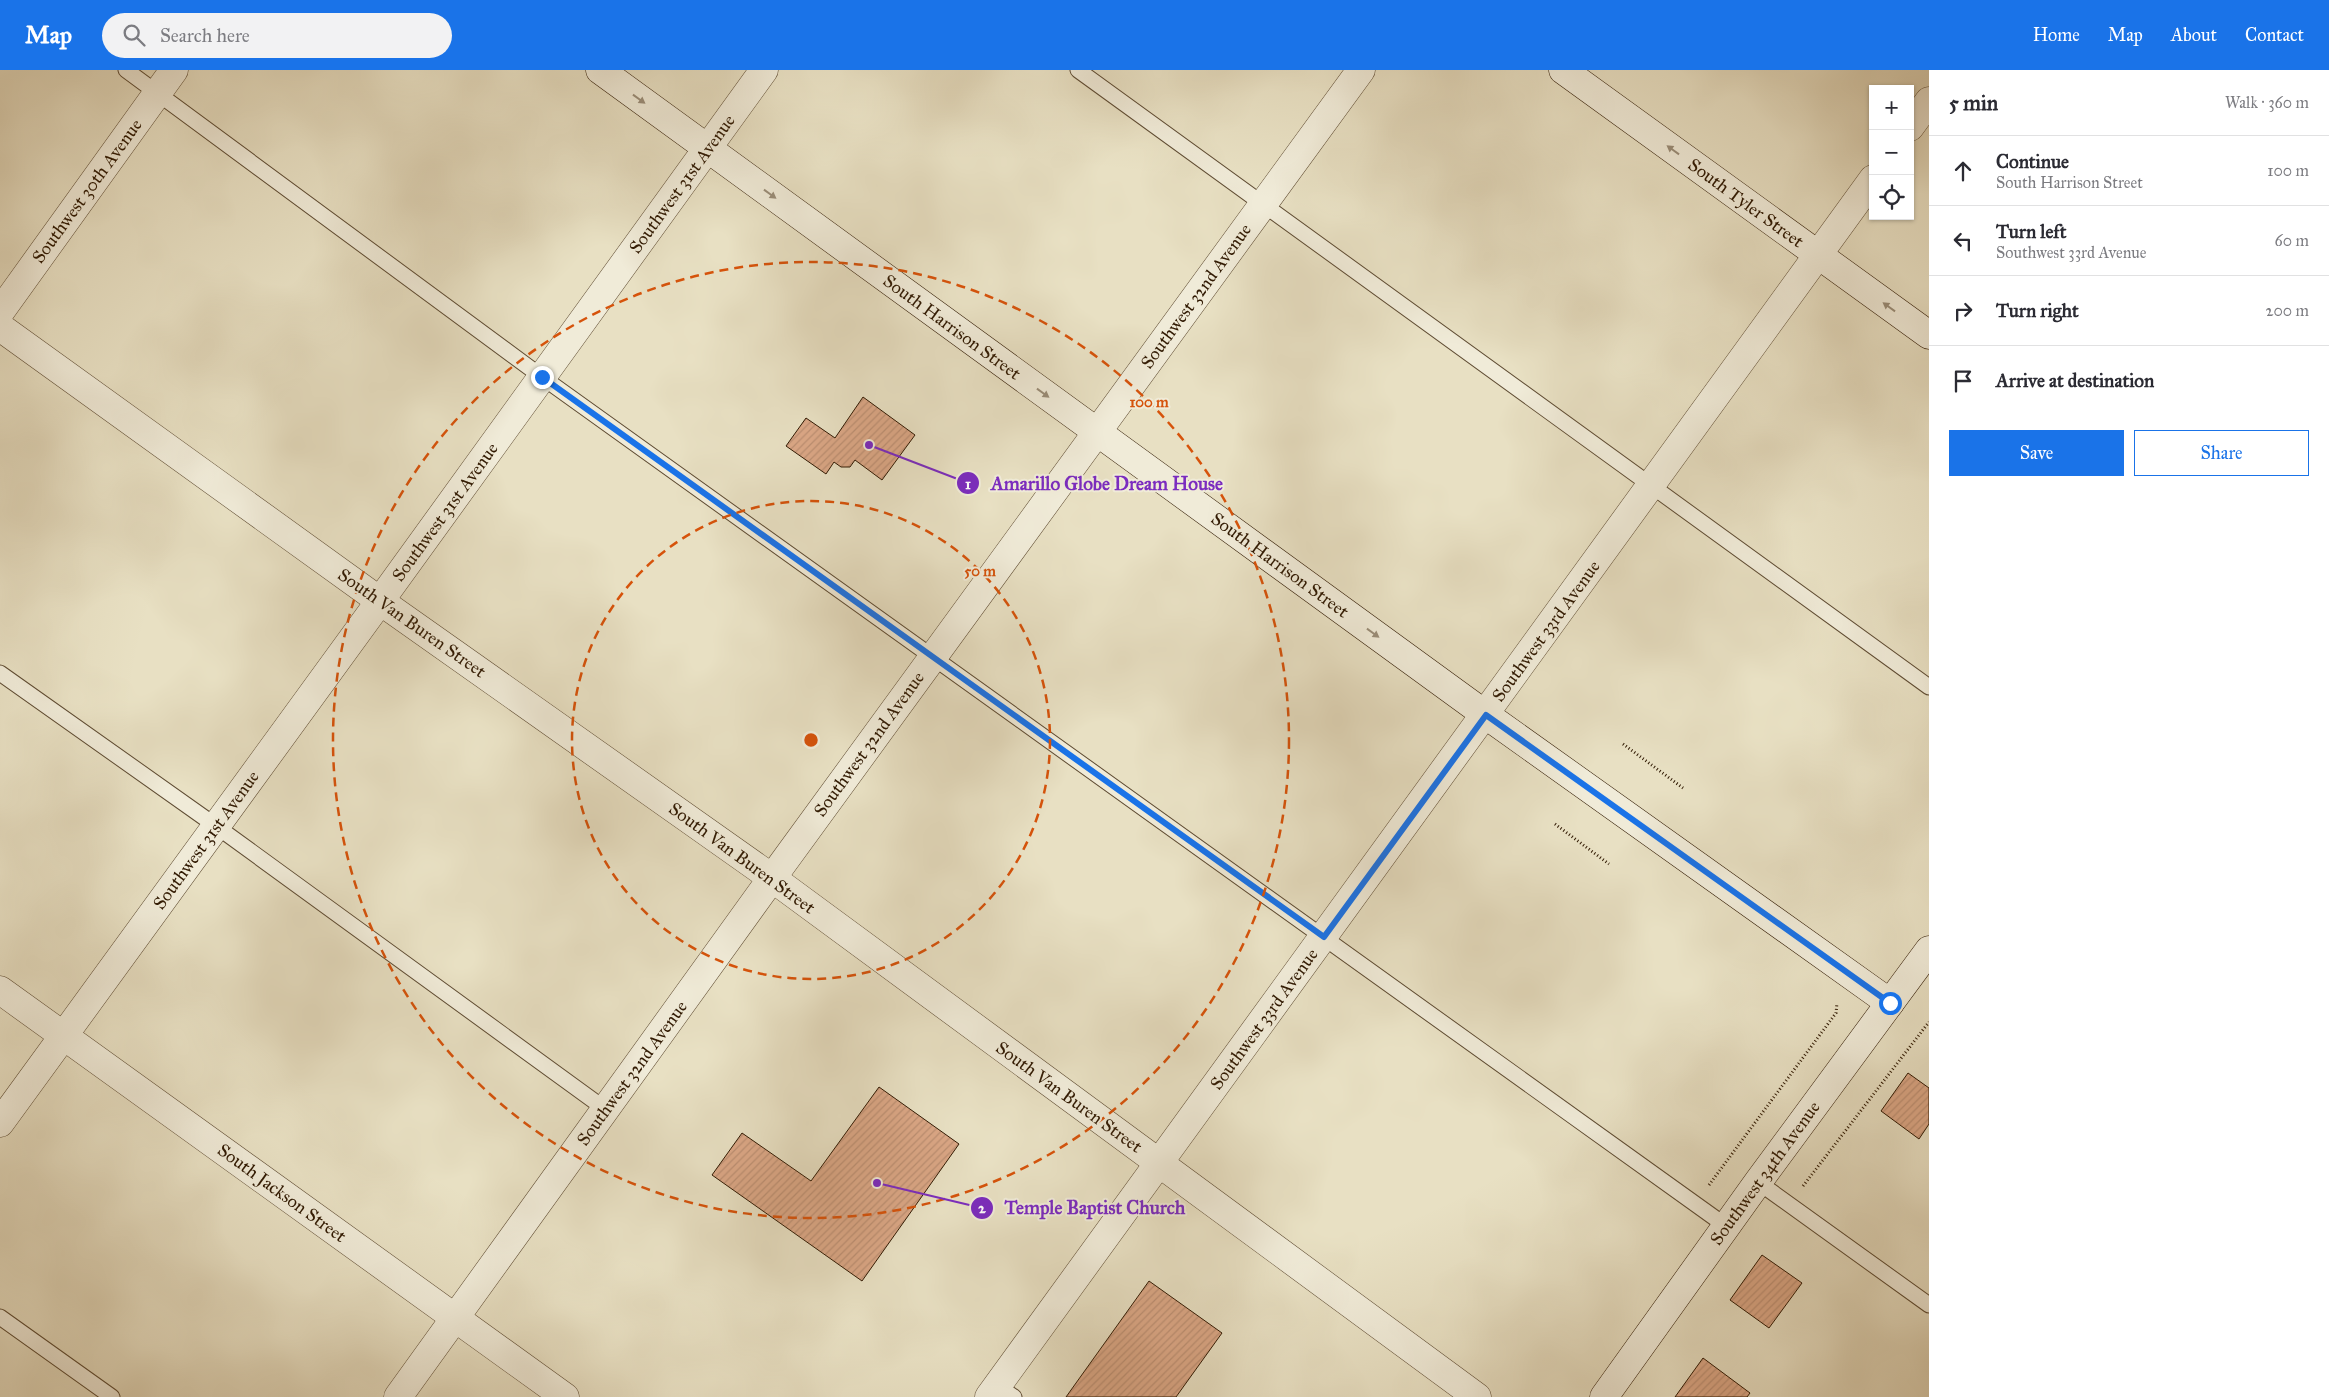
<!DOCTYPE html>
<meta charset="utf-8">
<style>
:root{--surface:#fff;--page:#f2f2f3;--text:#2b2b33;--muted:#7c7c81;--line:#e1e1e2;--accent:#1a73e8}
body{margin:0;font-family:"IM FELL Great Primer",serif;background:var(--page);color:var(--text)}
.controls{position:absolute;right:15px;top:15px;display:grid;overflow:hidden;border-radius:0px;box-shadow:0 1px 4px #0004}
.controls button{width:45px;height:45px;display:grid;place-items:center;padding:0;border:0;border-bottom:1px solid var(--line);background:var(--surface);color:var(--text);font:25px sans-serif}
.stop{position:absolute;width:15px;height:15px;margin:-11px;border:4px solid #1a73e8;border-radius:50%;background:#fff}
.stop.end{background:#1a73e8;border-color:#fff;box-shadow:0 1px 5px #0008}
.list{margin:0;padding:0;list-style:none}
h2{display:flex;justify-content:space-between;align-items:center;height:65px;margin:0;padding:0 20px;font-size:21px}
h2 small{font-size:16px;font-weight:400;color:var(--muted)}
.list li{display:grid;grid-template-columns:32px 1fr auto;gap:15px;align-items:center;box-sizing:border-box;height:70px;padding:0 20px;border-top:1px solid var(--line)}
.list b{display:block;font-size:19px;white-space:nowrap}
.list p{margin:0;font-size:16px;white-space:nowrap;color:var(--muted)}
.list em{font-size:16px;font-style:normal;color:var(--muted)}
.actions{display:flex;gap:10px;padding:15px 20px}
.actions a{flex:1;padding:11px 0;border:1px solid var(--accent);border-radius:0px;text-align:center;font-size:18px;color:var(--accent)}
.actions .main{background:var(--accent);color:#fff}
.icon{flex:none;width:28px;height:28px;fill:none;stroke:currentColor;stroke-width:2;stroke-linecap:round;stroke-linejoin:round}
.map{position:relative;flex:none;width:1929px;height:1327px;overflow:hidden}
header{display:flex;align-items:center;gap:30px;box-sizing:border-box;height:70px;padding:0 25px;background:var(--accent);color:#fff}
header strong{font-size:24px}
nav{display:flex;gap:28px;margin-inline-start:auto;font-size:18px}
.search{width:350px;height:45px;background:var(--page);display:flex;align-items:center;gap:12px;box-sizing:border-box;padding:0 18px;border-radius:28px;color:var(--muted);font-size:19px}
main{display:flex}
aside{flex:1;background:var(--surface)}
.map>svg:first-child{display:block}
.building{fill:url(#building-hatch);stroke:#311a03}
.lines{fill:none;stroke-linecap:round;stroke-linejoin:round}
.service-casing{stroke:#5f4c33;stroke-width:17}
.minor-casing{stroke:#5f4c33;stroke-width:29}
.tertiary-casing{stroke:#5f4c33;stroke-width:29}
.secondary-casing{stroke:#311a03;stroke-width:29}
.path{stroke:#311a03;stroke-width:3;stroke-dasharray:1 2.5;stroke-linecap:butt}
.service{stroke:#f0ebd8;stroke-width:15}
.minor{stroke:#f0ebd8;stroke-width:28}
.tertiary{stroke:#f0ebd8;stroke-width:28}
.secondary{stroke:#f0ebd8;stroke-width:28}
.oneway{fill:#9a8d78}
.route{stroke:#1a73e8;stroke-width:6}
.ring{fill:none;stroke:#d6530b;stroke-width:2.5;stroke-dasharray:9 6}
.labels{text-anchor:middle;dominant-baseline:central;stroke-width:4;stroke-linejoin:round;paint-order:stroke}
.street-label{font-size:18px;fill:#311a03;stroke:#f0ebd8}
.centre{fill:#d6530b;stroke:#f0ebd8;stroke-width:2.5}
.ring-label{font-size:15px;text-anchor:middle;font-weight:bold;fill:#d6530b;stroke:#f0ebd8;stroke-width:4;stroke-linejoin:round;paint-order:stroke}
.leader{fill:none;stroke:#7b2cbf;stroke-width:2}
.callout-dot{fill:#7b2cbf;stroke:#f0ebd8;stroke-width:2}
.mark-label{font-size:15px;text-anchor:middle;font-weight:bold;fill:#fff}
.callout-label{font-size:19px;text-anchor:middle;font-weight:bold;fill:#7b2cbf;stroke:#f0ebd8;stroke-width:4;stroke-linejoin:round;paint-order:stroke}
</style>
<header>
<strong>Map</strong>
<div class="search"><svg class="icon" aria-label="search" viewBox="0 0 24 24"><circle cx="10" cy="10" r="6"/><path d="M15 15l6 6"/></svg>Search here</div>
<nav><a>Home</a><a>Map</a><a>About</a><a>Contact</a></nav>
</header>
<main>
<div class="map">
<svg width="1929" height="1327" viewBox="0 0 1929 1327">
<defs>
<pattern id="building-hatch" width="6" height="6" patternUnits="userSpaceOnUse" patternTransform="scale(1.25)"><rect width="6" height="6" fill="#dba786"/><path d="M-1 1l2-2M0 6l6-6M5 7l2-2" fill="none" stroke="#bc8f72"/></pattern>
</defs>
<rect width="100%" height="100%" fill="#e8e0c3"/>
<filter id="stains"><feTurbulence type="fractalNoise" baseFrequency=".004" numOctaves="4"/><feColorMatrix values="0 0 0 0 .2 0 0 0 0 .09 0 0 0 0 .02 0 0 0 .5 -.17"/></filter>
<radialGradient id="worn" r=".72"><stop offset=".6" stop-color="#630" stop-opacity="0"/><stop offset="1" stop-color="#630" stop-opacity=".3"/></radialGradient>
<!-- building -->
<g class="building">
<path d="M863,327L915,365L882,410L855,390L850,397H841L834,392L826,404L786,376L806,348L835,368Z"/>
<path d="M1908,1003L1929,1018V1054L1919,1069L1881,1041Z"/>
<path d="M879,1017L959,1074L862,1211L712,1105L742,1063L811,1111Z"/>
<path d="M1762,1185L1802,1213L1769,1258L1730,1230Z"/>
<path d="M1149,1211L1222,1263L1176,1327H1066Z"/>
<path d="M1703,1288L1750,1323L1747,1327H1675Z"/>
</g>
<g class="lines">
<defs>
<g id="service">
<path d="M126,0L542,307L1726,1156"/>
<path d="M1078,0L1929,617"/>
<path d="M0,603L216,756L605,1039"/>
<path d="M1758,1112L1929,1235"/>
<path d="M0,1247L112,1327"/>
<path d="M998,1316L1014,1327"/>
</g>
<g id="minor">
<path d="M1910,57L1929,31"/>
<path d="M0,242L174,0"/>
<path d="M0,920L565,1327"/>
<path d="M0,1053L380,531L764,0"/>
<path d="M989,1327L1873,109"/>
</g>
<g id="tertiary">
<path d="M0,257L380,531L772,808L1477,1327"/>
<path d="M398,1327L772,808L1361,0"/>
</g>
<g id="secondary">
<path d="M600,0L1486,645L1890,933"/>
<path d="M1563,0L1929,265"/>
<path d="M1604,1327L1758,1112L1929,880"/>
</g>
</defs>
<!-- service casing -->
<use href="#service" class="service-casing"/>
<!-- minor casing -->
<use href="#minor" class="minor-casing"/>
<!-- tertiary casing -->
<use href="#tertiary" class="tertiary-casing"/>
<!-- secondary casing -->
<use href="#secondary" class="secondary-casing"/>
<!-- path -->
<g class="path">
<path d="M1623,674L1683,718"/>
<path d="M1555,754L1609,794"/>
<path d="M1709,1115L1836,943L1837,933"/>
<path d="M1803,1116L1929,952"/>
</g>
<!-- service -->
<use href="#service" class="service"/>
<!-- minor -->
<use href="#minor" class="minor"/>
<!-- tertiary -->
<use href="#tertiary" class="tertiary"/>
<!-- secondary -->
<use href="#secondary" class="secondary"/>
</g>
<!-- one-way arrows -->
<defs><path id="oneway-solid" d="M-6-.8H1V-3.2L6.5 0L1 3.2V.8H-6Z" transform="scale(1.25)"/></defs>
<g class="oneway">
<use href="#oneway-solid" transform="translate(639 29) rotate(36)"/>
<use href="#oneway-solid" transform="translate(1673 80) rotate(-144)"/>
<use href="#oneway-solid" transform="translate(770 124) rotate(36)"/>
<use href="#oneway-solid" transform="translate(1889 237) rotate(-144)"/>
<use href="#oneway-solid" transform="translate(1043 323) rotate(36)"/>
<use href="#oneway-solid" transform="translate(1373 563) rotate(36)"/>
</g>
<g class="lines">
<!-- route -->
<path class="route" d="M542,307L1324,867L1486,645L1890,933"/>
</g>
<!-- distance rings -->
<g class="ring">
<circle cx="811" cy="670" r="239"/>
<circle cx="811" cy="670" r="478"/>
</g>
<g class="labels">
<!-- street labels -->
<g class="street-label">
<text transform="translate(682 114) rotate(-54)">Southwest 31st Avenue</text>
<text transform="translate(87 121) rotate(-54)">Southwest 30th Avenue</text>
<text transform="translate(1746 133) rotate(36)">South Tyler Street</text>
<text transform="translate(1196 226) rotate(-54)">Southwest 32nd Avenue</text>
<text transform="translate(952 257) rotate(36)">South Harrison Street</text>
<text transform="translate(445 442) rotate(-54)">Southwest 31st Avenue</text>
<text transform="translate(1280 495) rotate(36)">South Harrison Street</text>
<text transform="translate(412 553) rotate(35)">South Van Buren Street</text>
<text transform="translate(1546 561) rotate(-54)">Southwest 33rd Avenue</text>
<text transform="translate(869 674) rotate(-54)">Southwest 32nd Avenue</text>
<text transform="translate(206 770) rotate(-54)">Southwest 31st Avenue</text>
<text transform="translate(742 788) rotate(36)">South Van Buren Street</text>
<text transform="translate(1264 949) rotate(-54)">Southwest 33rd Avenue</text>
<text transform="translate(632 1003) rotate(-54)">Southwest 32nd Avenue</text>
<text transform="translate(1069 1027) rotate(36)">South Van Buren Street</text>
<text transform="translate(1765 1103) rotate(-54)">Southwest 34th Avenue</text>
<text transform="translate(282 1123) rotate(36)">South Jackson Street</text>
</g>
</g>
<circle cx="811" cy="670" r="8" class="centre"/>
<g class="ring-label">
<text x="1149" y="337">100 m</text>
<text x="980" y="506">50 m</text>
</g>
<!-- callouts -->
<path class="leader" d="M869 375L968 413M877 1113L982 1138"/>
<g class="callout-dot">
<circle cx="869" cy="375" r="5"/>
<circle cx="877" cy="1113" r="5"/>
<circle cx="968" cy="413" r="12"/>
<circle cx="982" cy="1138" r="12"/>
</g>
<g class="mark-label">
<text x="968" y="419">1</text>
<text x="982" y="1143">2</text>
</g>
<g class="callout-label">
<text x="1107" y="420">Amarillo Globe Dream House</text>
<text x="1095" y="1144">Temple Baptist Church</text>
</g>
<rect width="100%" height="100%" filter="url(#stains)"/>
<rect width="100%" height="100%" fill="url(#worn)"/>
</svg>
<div class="controls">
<button>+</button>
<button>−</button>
<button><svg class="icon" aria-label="locate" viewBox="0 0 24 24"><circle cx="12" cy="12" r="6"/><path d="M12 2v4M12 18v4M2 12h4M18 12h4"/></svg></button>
</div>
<div class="stop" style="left:1890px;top:933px"></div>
<div class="stop end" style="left:542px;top:307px"></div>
</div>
<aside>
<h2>5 min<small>Walk · 360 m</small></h2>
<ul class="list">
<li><svg class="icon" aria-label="ahead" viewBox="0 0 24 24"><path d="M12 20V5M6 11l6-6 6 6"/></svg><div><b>Continue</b><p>South Harrison Street</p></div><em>100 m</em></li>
<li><svg class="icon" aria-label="left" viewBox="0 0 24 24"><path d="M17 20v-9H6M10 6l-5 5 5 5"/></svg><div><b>Turn left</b><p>Southwest 33rd Avenue</p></div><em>60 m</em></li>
<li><svg class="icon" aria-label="right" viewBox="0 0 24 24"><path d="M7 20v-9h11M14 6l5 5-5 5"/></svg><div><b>Turn right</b></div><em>200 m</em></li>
<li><svg class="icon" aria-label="arrive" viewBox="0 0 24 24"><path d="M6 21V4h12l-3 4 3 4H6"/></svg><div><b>Arrive at destination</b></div></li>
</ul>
<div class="actions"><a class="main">Save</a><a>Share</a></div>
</aside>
</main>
